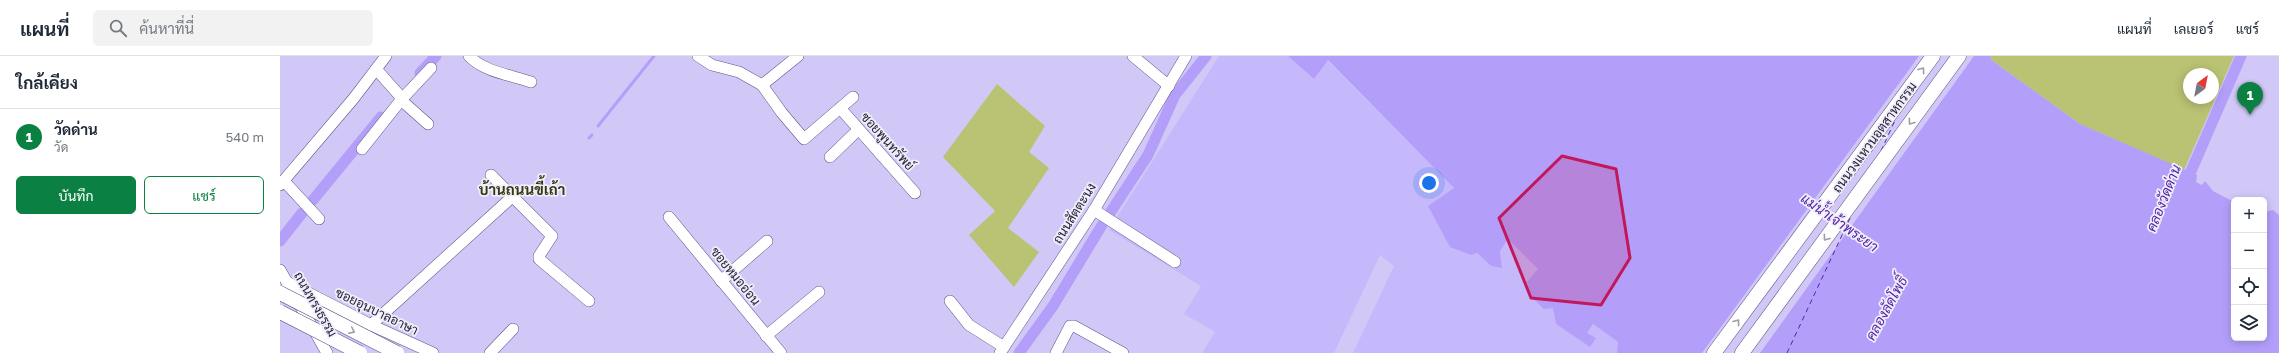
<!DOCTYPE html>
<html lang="th">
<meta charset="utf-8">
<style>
:root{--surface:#fff;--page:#f2f2f3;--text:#1f2937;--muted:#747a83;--line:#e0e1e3;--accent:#0b8043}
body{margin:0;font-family:"Golos Text",Sarabun,sans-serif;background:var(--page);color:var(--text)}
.controls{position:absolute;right:12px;bottom:12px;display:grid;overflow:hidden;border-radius:6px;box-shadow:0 2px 10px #0003}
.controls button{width:36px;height:36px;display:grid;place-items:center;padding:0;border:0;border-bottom:1px solid var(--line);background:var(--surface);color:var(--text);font:20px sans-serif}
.compass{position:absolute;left:1903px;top:12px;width:36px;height:36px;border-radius:50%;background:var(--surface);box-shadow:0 2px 10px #0003;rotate:32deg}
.you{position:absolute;left:1149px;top:127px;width:14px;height:14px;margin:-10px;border:3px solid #fff;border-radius:50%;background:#1a73e8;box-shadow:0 0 0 6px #1a73e833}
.badge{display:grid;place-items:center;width:26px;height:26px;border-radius:50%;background:var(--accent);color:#fff;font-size:13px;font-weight:700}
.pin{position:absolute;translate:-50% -33px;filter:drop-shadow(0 1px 2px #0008)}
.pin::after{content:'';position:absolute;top:21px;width:14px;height:12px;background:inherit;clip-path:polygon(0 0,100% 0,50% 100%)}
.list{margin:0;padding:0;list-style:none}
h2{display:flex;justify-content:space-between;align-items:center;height:52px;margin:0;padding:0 16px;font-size:17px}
h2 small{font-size:13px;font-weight:400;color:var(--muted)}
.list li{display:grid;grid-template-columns:26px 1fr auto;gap:12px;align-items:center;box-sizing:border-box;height:56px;padding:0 16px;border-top:1px solid var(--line)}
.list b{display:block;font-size:15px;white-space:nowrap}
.list p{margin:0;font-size:13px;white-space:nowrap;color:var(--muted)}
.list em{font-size:13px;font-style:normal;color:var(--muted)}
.actions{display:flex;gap:8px;padding:12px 16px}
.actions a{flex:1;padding:9px 0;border:1px solid var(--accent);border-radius:6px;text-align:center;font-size:14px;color:var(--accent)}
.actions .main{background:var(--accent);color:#fff}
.icon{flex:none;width:22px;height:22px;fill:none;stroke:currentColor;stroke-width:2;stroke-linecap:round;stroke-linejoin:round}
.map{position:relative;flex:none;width:1999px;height:297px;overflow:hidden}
header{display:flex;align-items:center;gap:24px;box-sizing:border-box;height:56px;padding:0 20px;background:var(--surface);border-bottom:1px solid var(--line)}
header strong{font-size:19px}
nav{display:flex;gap:22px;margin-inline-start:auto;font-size:14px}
.search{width:280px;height:36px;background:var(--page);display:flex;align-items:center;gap:10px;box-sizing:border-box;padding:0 14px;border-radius:6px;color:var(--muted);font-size:15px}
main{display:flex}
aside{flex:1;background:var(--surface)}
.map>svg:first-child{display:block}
.built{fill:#c6b9fb}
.green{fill:#bac273;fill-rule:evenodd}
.water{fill:#b39ffa}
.pier{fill:#d1c8f7}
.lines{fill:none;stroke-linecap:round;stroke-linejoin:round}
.stream{stroke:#b39ffa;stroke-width:3}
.canal{stroke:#b39ffa;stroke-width:11}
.ferry{stroke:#5523a6;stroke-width:1;stroke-dasharray:5 4;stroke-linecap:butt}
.minor-casing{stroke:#5f5387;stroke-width:12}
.major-casing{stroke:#5f5387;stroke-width:15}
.minor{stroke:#fff;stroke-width:11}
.major{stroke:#fff;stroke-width:14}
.major-bridge-casing{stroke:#5f5387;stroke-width:15;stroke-linecap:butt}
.major-bridge{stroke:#fff;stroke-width:14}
.oneway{stroke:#9f9ca6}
.marked{fill:#c2185b;fill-opacity:0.2;stroke:#c2185b;stroke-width:3;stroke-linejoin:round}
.labels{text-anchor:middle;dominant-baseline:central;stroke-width:3.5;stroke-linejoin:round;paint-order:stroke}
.street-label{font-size:13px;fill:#29243a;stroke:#f0eefb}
.water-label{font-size:14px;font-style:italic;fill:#5523a6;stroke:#f0eefb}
.quarter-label{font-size:15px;font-weight:bold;fill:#363910;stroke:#f0eefb}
</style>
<header>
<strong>แผนที่</strong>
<div class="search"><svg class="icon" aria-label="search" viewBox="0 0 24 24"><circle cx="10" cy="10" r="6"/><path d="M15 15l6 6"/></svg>ค้นหาที่นี่</div>
<nav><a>แผนที่</a><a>เลเยอร์</a><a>แชร์</a></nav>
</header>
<main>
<aside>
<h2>ใกล้เคียง<small></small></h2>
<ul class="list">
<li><span class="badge">1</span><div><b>วัดด่าน</b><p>วัด</p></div><em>540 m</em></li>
</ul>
<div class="actions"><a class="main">บันทึก</a><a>แชร์</a></div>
</aside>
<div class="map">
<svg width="1999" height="297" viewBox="0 0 1999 297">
<rect width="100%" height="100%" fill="#d1c8f7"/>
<!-- built -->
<path class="built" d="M939,0H1008L1034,23L1047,4L1174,132L1197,197L1211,210L1222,212L1220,195L1228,182L1259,213L1273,252L1307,277L1313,268L1338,286L1337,297H1073L1114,210L1100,199L1054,297H922L935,276L904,258L921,230L829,174Z"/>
<!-- green -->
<g class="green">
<path d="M1712,0H1954L1904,114L1800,68L1710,3ZM1909,18H1933V42H1909Z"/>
<path d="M717,28L765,70L749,96L769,112L728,172L759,196L734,231L689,179L715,155L663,101Z"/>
</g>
<!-- water -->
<path class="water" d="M1008,0H1712L1710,3L1800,68L1917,119L1916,126L1922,129L1925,125L1933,135L1954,146V282H1984V156L1993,154L1999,159V297H1337L1338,286L1313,268L1307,277L1316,282L1310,291L1276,268L1273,252L1264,253L1250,240L1247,226L1258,213L1228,183L1220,195L1222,212L1211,210L1197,197L1191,199L1170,191L1148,150L1174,132L1048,4L1034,23Z"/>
<!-- pier -->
<path class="pier" d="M1639,0H1694L1480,297H1422Z"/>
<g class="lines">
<!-- stream -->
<g class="stream">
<path d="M318,70L374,0"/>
<path d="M309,82L312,79"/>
</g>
<!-- canal -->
<g class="canal">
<path d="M140,17L156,0"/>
<path d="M1905,129L1961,0"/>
<path d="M33,144L101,61"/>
<path d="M828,160L868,99L895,39L926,0"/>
<path d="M0,185L22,157"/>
<path d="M739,297L773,250L822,169"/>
</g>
<!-- ferry -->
<g class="ferry">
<path d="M1601,95L1617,60"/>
<path d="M1507,297L1571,160"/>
</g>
<defs>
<g id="minor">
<path d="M189,0C204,16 231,19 251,26"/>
<path d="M418,0L432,9L459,16L482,29L502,57L524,83L573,41"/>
<path d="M853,0L889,30"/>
<path d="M482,29L518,0"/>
<path d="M560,52L635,137"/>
<path d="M148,68L121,44L151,12"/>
<path d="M82,93L121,44L120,40L96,13"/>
<path d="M550,101L578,74"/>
<path d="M211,119L272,180L259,200V203L309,245"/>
<path d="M4,125L39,163"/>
<path d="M0,129L74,42L106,0"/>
<path d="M814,154L895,206"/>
<path d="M389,161L501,297"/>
<path d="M0,214L47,297"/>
<path d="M441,225L487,185"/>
<path d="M7,226L91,269L153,297"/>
<path d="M670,245L689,269L724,291"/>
<path d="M91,269L232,141"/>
<path d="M486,280L539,236"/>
<path d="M210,297L233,273"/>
<path d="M720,297L814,154L906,0"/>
<path d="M776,297L790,270H794L843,297"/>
</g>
<g id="major">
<path d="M1434,297L1653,0"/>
<path d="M1462,297L1679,0"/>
</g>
</defs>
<!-- minor casing -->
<use href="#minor" class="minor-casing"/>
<!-- major casing -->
<use href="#major" class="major-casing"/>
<!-- minor -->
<use href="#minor" class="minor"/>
<!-- major -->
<use href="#major" class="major"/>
<defs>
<g id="major-bridge">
<path d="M0,237L117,297"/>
<path d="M0,256L80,297"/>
</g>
</defs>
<!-- major-bridge casing -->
<use href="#major-bridge" class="major-bridge-casing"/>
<!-- major-bridge -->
<use href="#major-bridge" class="major-bridge"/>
</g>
<!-- one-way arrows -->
<defs><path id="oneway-chevron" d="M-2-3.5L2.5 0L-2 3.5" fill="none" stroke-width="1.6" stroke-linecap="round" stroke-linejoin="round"/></defs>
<g class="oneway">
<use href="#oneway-chevron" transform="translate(1642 14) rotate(-54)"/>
<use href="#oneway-chevron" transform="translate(1631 66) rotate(126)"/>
<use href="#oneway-chevron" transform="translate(1546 182) rotate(126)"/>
<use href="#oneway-chevron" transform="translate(1457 266) rotate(-53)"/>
<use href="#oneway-chevron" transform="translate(72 275) rotate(26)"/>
</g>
<!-- marked area -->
<path class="marked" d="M1282,100L1336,113L1350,202L1321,249L1251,242L1219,162Z"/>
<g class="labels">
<!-- street labels -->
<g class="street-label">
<text transform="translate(1594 81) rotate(-54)">ถนนวงแหวนอุตสาหกรรม</text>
<text transform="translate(608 85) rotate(48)">ซอยพูนทรัพย์</text>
<text transform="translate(794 157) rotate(-58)">ถนนสัตตะนง</text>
<text transform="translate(456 220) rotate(51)">ซอยหมออ่อน</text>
<text transform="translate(36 248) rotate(60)">ถนนทรงธรรม</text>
<text transform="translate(97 255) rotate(26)">ซอยอุนบาลอาษา</text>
</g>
<!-- water labels -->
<g class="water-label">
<text transform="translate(1883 142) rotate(-68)">คลองวัดด่าน</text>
<text transform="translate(1560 166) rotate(35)">แม่น้ำเจ้าพระยา</text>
<text transform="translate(1606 252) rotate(-61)">คลองลัดโพธิ์</text>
</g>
<!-- quarter labels -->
<g class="quarter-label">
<text x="242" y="133">บ้านถนนขี้เถ้า</text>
</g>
</g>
</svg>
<div class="controls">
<button>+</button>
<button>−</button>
<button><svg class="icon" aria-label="locate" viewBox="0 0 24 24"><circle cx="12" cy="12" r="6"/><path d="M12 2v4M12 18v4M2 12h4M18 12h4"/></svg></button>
<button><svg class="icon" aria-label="layers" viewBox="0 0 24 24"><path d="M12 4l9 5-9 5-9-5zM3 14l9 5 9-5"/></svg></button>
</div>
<svg class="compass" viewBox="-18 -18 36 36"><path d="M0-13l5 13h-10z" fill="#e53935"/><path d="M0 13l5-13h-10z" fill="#747a83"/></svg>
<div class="you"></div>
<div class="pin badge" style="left:1970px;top:59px">1</div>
</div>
</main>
